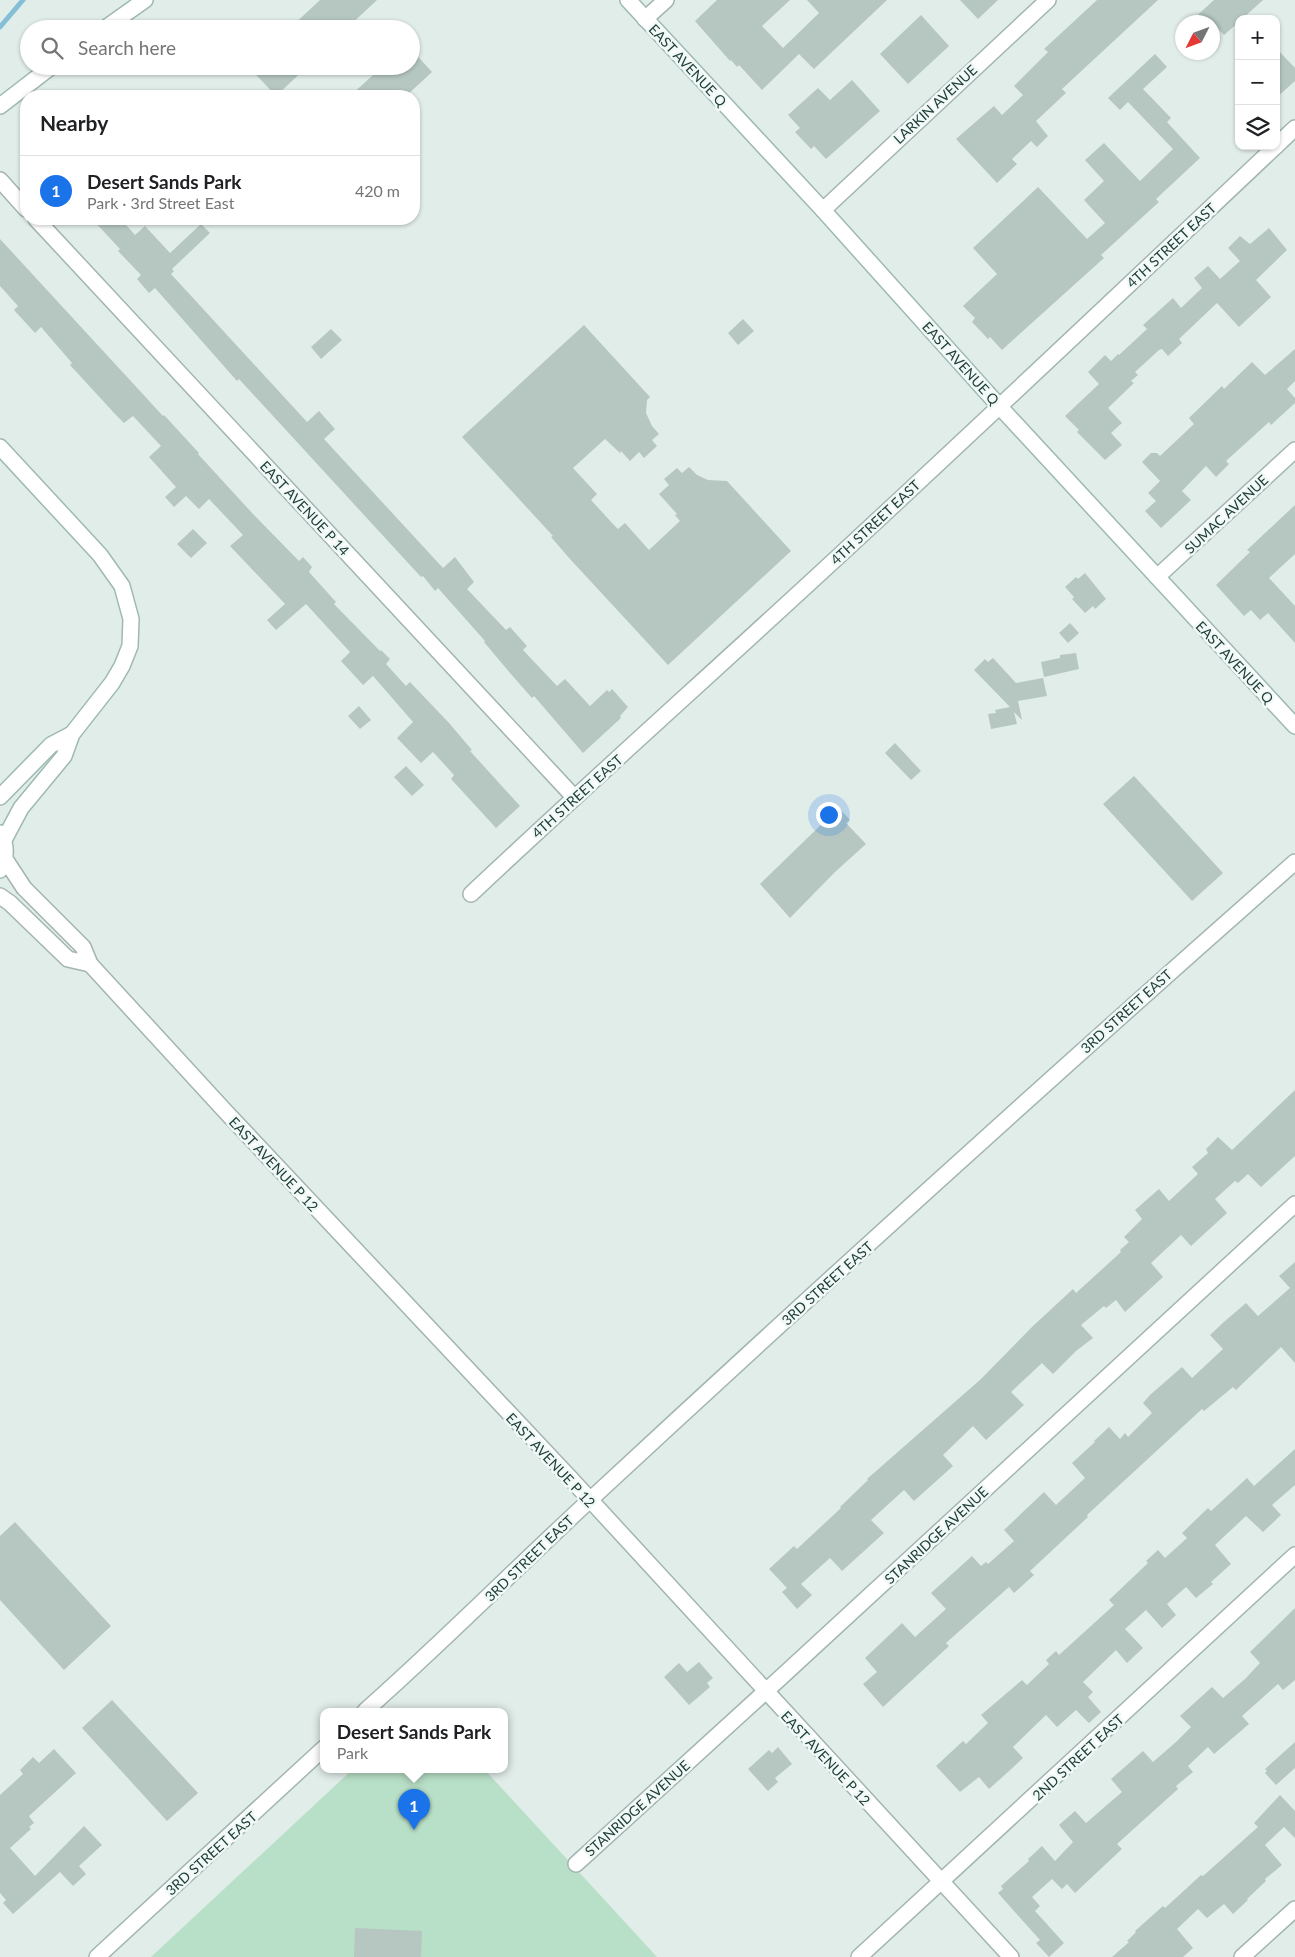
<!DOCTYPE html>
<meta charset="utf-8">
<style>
:root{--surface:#fff;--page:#f2f2f2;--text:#202124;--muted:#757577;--line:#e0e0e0;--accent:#1a73e8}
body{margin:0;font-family:Lato,sans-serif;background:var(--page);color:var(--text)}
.controls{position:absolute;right:15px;top:15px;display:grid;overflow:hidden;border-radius:10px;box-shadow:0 1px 4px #0004}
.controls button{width:45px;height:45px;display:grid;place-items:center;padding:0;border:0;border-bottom:1px solid var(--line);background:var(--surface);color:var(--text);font:25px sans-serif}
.compass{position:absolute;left:1175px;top:15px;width:45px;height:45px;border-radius:50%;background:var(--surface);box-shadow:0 1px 4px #0004;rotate:228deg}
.you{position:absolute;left:828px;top:814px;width:18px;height:18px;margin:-12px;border:4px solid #fff;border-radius:50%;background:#1a73e8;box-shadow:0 0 0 8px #1a73e833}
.badge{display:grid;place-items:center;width:32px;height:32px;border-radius:50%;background:var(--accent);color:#fff;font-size:16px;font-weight:700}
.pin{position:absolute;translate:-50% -41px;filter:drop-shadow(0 1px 2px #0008)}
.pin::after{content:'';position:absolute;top:26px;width:18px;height:15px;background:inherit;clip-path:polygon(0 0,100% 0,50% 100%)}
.popup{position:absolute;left:320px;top:1708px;width:188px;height:65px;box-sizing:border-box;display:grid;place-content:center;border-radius:10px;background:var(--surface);filter:drop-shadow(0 1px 4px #0005);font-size:16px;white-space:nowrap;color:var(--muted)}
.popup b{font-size:19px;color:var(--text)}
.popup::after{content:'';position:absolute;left:50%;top:100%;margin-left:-10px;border:10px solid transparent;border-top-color:var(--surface)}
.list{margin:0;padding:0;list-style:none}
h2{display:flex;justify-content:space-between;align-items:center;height:65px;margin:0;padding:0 20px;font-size:21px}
h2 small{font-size:16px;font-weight:400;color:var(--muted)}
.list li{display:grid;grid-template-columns:32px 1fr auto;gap:15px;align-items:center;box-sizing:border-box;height:70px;padding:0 20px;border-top:1px solid var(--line)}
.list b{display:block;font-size:19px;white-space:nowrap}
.list p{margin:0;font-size:16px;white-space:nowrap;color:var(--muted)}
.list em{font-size:16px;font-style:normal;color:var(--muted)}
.icon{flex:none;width:28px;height:28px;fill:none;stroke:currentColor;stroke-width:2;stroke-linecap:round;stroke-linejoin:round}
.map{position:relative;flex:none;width:1295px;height:1957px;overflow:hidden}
.search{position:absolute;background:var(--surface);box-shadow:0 1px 4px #0004;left:20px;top:20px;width:400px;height:55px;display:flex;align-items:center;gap:12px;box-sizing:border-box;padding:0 18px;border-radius:28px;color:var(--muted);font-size:19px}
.panel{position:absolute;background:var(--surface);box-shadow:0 1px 4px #0004;left:20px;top:90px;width:400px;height:135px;border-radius:20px}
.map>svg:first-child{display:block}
.green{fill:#b8dfc7}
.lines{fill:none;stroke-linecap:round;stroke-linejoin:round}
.stream{stroke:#84bfd6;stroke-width:5}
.building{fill:#b6c7c2}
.street-casing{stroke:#a3b5b1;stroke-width:18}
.secondary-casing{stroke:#9eb9b3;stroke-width:18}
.street{stroke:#fff;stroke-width:15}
.secondary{stroke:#fff;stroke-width:15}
.labels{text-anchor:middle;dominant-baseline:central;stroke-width:5;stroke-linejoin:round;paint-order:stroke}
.street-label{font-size:14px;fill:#203e3a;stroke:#f1f9f6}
</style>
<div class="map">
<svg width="1295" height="1957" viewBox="0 0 1295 1957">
<rect width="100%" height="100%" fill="#e1ede9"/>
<!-- green -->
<path class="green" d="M353,1769H484L657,1957H151Z"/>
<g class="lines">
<!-- stream -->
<path class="stream" d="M0,27L23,0"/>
</g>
<!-- building -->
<g class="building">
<path d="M320,0H377L346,29H289Z"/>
<path d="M717,0H790L762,26L783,48L819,13L807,0H887L814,69L799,54L762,90L739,65L737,67L731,60L730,61L695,21Z"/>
<path d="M960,0H998L978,19Z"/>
<path d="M1097,0H1158L1062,89L1066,93L1036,121L1048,136L1037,147L1031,141L1012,159L1017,164L997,183L956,139L994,106L1002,115L1023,95L1014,86L1048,52L1044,49Z"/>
<path d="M1214,0H1263L1242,19H1239V22L1224,35L1212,22H1190Z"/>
<path d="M921,15L949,46L908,84L880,54Z"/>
<path d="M1276,48L1295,68V81L1276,98Z"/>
<path d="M411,49L432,72L406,96H350L383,66H411Z"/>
<path d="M1155,54L1167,67L1143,89L1171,118L1167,122L1200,158L1156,199L1159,202L1101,255L1104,258L1002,350L990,337L988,339L972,322L975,318L963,306L997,274L973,248L1038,187L1087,239L1105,223L1084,200L1104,181L1085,160L1104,143L1140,181L1173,149L1128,102L1120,110L1108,98Z"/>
<path d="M248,66H308L276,96Z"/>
<path d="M852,80L880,111L826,159L814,146L811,149L795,132L800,128L788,115L818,88L830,100Z"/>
<path d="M92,219H121L135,235L145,226L170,253L201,224L210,233L172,269L174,271L171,274L307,422L319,411L335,429L324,439L443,568L455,557L474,582L467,589L506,630L510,627L527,646L523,650L557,686L565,679L590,706L607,690L609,692L612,689L628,707L620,716L621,718L583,753L534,696L532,698L510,673L484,642L485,641L438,588L435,591L423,576L421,577L239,379L237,381L155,288L149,293L137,279L141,275L118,251L120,249Z"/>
<path d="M1269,228L1287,250L1256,280L1271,297L1239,327L1217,303L1179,339L1182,343L1168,356L1162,349L1159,350L1135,372L1138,375L1131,381L1134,383L1108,408L1122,423L1111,433L1122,445L1105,460L1077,432L1079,430L1065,416L1099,384L1088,372L1105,355L1111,361L1118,354L1119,355L1147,329L1143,325L1173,298L1181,308L1202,288L1194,278L1208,266L1220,279L1240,261L1228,248L1240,236L1250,244Z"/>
<path d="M0,239L163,416L164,415L199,453L198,454L253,514L299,561L303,557L312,567L309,572L336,602L334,604L380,651L381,650L390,659L386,664L406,686L410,682L449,723L472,750L470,751L520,806L496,828L451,779L454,775L433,752L421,763L397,738L413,722L373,676L363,685L341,661L350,652L306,604L276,630L267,620L285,604L230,546L243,535L209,499L199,509L186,496L174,507L165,497L176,487L149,457L161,446L133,416L124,423L115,414L70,365L72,363L41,327L35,333L14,310L18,306L0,286Z"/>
<path d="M743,319L754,331L738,345L728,333Z"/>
<path d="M584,325L650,397L647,400L646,413L652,426L659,434L652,440L657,446L644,458L639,452L630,461L621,451L620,453L605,439L573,468L597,494L591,500L613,524L618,529L625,523L649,550L680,521L675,515L677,514L659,494L669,485L664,479L677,468L682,473L689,467L697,475L708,480L727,481L791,551L668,665L570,559L551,537L553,536L462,437Z"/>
<path d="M331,329L342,340L321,359L311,347Z"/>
<path d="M1295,349V381L1287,389L1295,398V403L1271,425L1269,422L1226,461L1229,464L1216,477L1206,466L1182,491L1191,500L1161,528L1145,511L1156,501L1148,493L1160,481L1142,462L1151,453H1157L1160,456L1194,424L1189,418L1222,386L1224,389L1252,362L1265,375Z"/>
<path d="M1295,505V554L1269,578L1295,606V643L1268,613L1260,620L1251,610L1244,616L1216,585L1250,552L1247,550Z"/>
<path d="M193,529L207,543L191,558L177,544Z"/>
<path d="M1085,573L1106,599L1095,609L1093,606L1085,613L1072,599L1074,597L1065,587L1076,577L1078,579Z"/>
<path d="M1070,623L1079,633L1068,643L1059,633Z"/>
<path d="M1076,653L1079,669L1044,677L1041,662L1060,658V655Z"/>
<path d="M993,658L1016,683L1043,678L1047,696L1018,701L1022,720L1014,712L1017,724L991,729L988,714L996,713L995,710L1010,707L974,670L985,659L988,662Z"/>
<path d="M359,706L371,720L360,729L348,716Z"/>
<path d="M895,743L921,771L911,780L885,753Z"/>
<path d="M406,766L424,785L412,796L394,777Z"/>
<path d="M1134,776L1223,873L1192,901L1103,804Z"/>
<path d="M837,806L850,820L846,823L866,844L835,872L790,918L760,884L828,818L826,816Z"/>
<path d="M1295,1090V1156L1261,1187L1248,1174L1238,1183L1235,1181L1215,1199L1227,1213L1191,1246L1181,1235L1151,1263L1163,1277L1125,1312L1116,1300L1106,1308L1104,1306L1081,1325L1093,1338L1076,1351L1053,1374L1042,1363L1011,1392L1024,1405L986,1440L973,1426L943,1455L953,1466L914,1501L904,1490L871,1520L884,1533L842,1571L830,1558L801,1584L812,1595L797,1609L782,1592L787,1588L769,1569L794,1546L797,1549L841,1508L840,1507L868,1480L867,1479L981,1379L1033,1326L1073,1289L1076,1293L1121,1252L1120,1250L1129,1242L1124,1237L1142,1219L1135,1210L1159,1189L1169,1201L1198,1174L1192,1167L1208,1153L1206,1149L1218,1137L1232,1150Z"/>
<path d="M1295,1262V1363L1281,1347L1236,1390L1233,1387L1204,1411L1202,1409L1087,1515L1088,1517L1030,1571L1034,1575L1014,1593L1009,1587L946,1643L949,1646L883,1707L863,1684L877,1672L865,1658L902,1623L915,1637L946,1609L931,1593L972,1556L981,1566L986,1562L988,1564L1014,1541L1004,1530L1044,1492L1056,1505L1085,1478L1072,1463L1095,1442L1094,1441L1109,1427L1120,1439L1125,1433L1128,1437L1152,1413L1143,1403L1150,1395L1182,1367L1192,1378L1223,1349L1210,1335L1225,1321L1246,1303L1258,1316L1290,1288L1279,1276Z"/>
<path d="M1295,1449V1485L1272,1505L1281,1515L1263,1532L1246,1516L1215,1545L1231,1564L1211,1582L1213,1584L1196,1598L1186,1587L1167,1604L1176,1615L1162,1628L1146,1610L1125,1629L1143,1648L1127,1663L1116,1650L1083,1682L1093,1692L1088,1697L1101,1712L1089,1723L1076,1710L1057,1727L1046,1715L1013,1747L1023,1758L1008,1772L989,1789L979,1777L960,1792L936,1766L963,1741L966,1744L988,1723L981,1715L1022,1680L1027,1685L1049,1664L1046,1660L1056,1651L1059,1655L1114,1605L1109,1600L1148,1563L1146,1561L1158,1550L1165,1558L1187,1538L1182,1533L1208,1508L1211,1511L1247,1478L1254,1486Z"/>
<path d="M15,1522L111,1626L64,1670L0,1600V1536Z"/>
<path d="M1295,1608V1680L1283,1690L1278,1684L1242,1716L1249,1724L1214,1754L1208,1747L1188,1766L1193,1772L1176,1786L1178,1789L1117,1844L1122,1849L1075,1893L1067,1884L1062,1889L1052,1879L1032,1897L1040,1906L1035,1911L1064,1943L1049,1957L1036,1943L1040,1940L998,1893L1003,1889L1001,1886L1029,1861L1028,1859L1042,1846L1055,1861L1073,1842L1059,1825L1075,1811L1086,1823L1122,1792L1111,1779L1143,1751L1153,1762L1176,1742L1191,1727L1180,1716L1212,1687L1223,1698L1245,1679L1260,1663L1250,1652Z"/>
<path d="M699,1662L713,1678L707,1683L710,1687L689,1705L664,1677L679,1663L687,1672Z"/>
<path d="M112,1700L198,1793L167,1821L82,1728Z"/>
<path d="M1295,1742V1768L1276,1785L1265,1773L1267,1771L1265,1769Z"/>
<path d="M778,1747L792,1764L775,1778L778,1782L768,1791L748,1769L769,1750L772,1753Z"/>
<path d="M54,1749L76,1773L29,1816L34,1823L29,1827L31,1829L10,1848L35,1876L84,1826L102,1845L79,1866L86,1874L73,1886L60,1872L13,1914L3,1903L6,1900L0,1893V1795L23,1774L20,1770L33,1757L39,1763Z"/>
<path d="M1280,1795L1295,1811V1838L1284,1827L1265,1845L1282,1865L1265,1879L1266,1881L1247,1899L1248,1900L1233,1914L1224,1904L1207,1918L1198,1909L1177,1929L1193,1948L1183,1957H1112L1129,1942L1127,1941L1136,1932L1135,1931L1163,1906L1165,1908L1201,1875L1203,1876L1258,1827L1254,1823Z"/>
<path d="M355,1928L422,1931L421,1957H354Z"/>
</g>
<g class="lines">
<defs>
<g id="street">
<path d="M645,19L666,0"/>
<path d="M1276,146L1295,128"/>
<path d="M0,180L26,209"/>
<path d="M823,210L1048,0"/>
<path d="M36,219L574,797"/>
<path d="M1157,577L1295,450"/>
<path d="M5,859L24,888L83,947L90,964L225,1111L571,1479L1011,1957"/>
<path d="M471,894C593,779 718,668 841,554C987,419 1131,283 1276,146"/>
<path d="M0,896L10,903L68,959L90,964"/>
<path d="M365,1711C442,1643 515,1569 591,1499C823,1284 1058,1071 1295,862"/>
<path d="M576,1864L765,1692L1295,1204"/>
<path d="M97,1957L324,1748"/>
<path d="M859,1957L1295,1555"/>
<path d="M1242,1957L1295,1909"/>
</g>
<g id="secondary">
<path d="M628,0L823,210L1000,407L1295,726"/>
<path d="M104,29L145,0"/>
<path d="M0,106L52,66"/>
<path d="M0,447L100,555L122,586L131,619L130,646L122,666L112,683L72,734L64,756L21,808L4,840"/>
<path d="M0,797L51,745L72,734"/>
<path d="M0,833C7,845 7,857 0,870"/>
</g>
</defs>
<!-- street casing -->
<use href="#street" class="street-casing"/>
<!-- secondary casing -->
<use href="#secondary" class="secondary-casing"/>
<!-- street -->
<use href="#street" class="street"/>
<!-- secondary -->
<use href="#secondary" class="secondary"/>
</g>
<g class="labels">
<!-- street labels -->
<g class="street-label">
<text transform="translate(688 65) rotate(47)">EAST AVENUE Q</text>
<text transform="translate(935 104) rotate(-43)">LARKIN AVENUE</text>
<text transform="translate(1171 245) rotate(-43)">4TH STREET EAST</text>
<text transform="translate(961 363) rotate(48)">EAST AVENUE Q</text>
<text transform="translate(305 508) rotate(47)">EAST AVENUE P 14</text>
<text transform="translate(1226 514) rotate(-43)">SUMAC AVENUE</text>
<text transform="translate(875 522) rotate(-43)">4TH STREET EAST</text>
<text transform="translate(1235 662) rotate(47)">EAST AVENUE Q</text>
<text transform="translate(577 796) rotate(-42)">4TH STREET EAST</text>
<text transform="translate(1126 1011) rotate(-42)">3RD STREET EAST</text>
<text transform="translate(274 1164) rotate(47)">EAST AVENUE P 12</text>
<text transform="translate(827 1283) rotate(-42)">3RD STREET EAST</text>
<text transform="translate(551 1460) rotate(47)">EAST AVENUE P 12</text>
<text transform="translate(936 1535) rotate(-43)">STANRIDGE AVENUE</text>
<text transform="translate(529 1558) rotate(-44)">3RD STREET EAST</text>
<text transform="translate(1078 1757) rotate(-43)">2ND STREET EAST</text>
<text transform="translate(826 1758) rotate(47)">EAST AVENUE P 12</text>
<text transform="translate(637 1808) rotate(-42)">STANRIDGE AVENUE</text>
<text transform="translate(211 1853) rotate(-42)">3RD STREET EAST</text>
</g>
</g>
</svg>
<div class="controls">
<button>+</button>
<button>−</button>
<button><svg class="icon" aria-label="layers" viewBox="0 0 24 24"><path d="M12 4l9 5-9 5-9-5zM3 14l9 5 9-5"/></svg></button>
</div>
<svg class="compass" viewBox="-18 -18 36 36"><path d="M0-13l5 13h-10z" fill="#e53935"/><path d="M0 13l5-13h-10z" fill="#757577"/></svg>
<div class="you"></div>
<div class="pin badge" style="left:414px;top:1830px">1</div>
<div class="popup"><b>Desert Sands Park</b>Park</div>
<div class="search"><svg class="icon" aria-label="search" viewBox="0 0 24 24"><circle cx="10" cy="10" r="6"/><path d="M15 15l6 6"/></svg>Search here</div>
<section class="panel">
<h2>Nearby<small></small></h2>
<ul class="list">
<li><span class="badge">1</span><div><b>Desert Sands Park</b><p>Park · 3rd Street East</p></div><em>420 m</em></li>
</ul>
</section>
</div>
